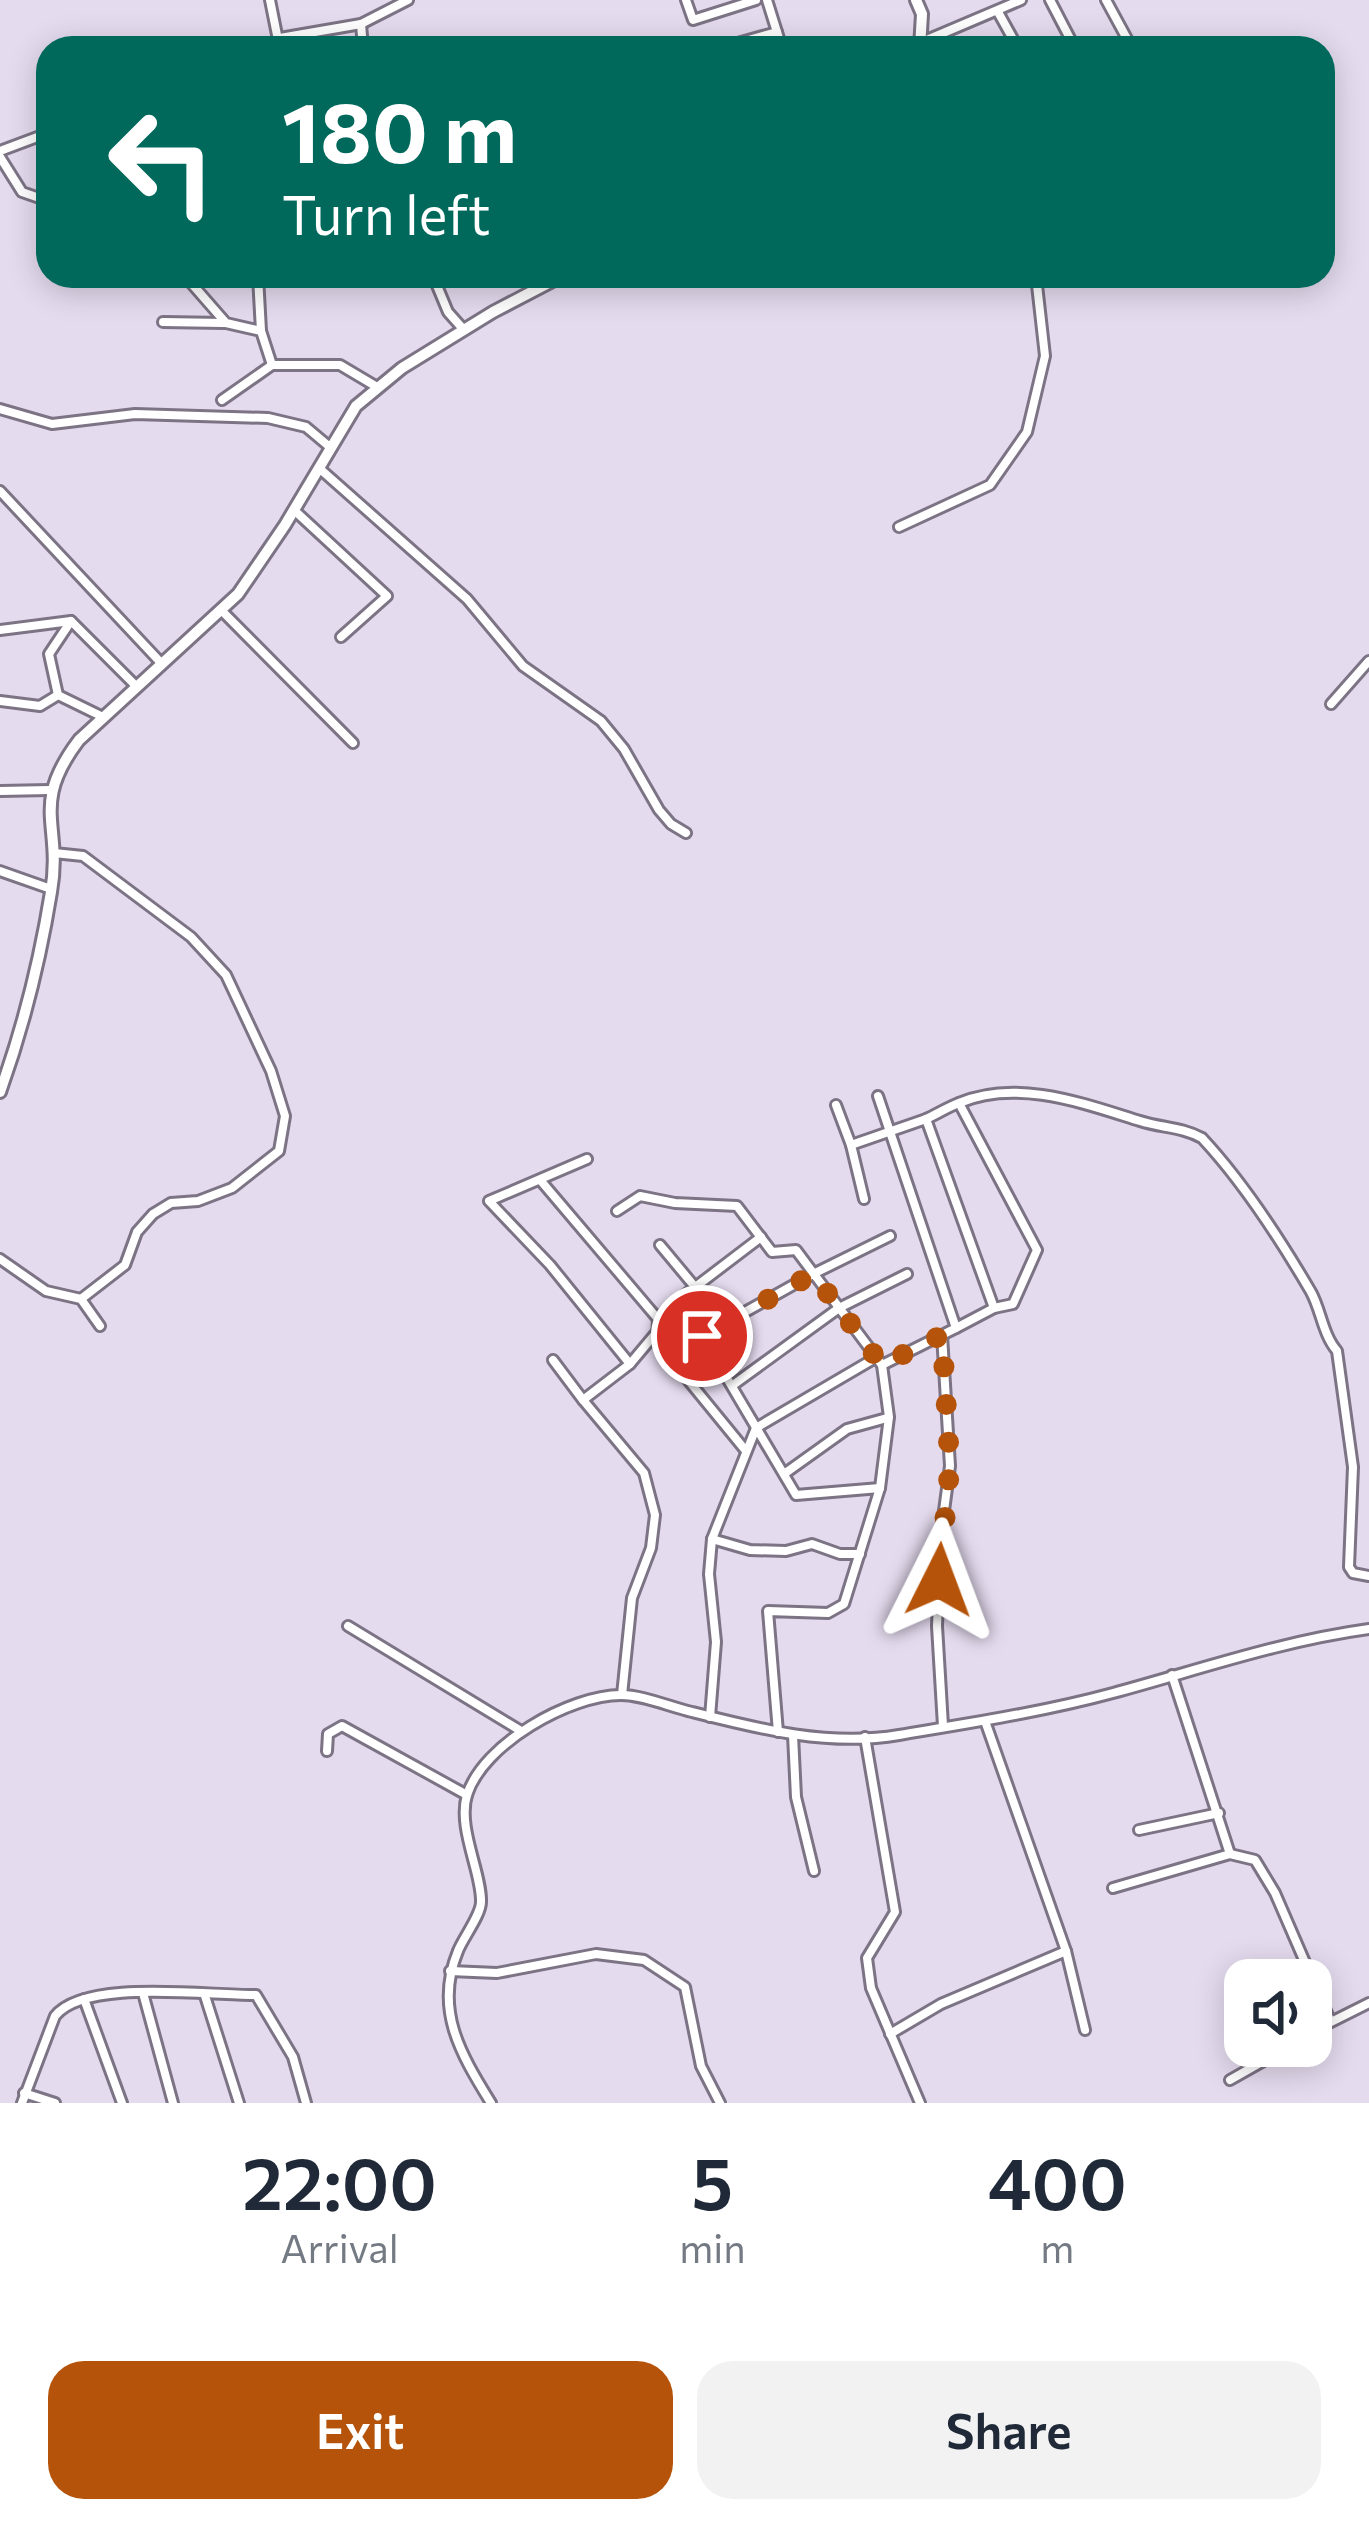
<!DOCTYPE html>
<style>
:root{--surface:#fff;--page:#f2f2f3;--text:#1f2937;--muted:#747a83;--accent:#b45309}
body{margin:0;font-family:Commissioner,sans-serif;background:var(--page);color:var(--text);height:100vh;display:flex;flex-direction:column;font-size:45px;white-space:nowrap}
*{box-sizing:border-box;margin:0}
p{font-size:39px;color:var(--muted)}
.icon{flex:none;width:66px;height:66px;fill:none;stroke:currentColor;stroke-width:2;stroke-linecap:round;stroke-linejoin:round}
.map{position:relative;height:2103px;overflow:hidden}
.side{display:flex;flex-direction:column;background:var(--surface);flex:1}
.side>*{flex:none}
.guide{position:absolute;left:36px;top:36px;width:1299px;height:252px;border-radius:36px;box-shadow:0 6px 30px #0003;background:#00695c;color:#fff;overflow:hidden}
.fabs{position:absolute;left:1224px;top:1959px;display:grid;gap:24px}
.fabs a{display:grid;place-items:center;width:108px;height:108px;border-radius:24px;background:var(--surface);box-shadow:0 6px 30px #0003;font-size:60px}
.pin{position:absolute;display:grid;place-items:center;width:102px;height:102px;color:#fff;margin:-51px;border:6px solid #fff;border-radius:50%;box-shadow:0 3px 12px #0007}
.me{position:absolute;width:132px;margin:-66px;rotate:3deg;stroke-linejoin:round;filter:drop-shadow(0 0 9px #0008)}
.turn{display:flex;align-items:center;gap:42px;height:252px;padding:0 48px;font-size:54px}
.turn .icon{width:156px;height:156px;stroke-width:2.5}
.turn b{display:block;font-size:84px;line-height:102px}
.eta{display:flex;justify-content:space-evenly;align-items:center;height:204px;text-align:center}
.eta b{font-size:72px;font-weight:600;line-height:84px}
.cta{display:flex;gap:24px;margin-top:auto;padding:24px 48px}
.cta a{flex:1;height:138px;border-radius:36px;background:var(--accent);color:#fff;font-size:48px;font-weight:600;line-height:138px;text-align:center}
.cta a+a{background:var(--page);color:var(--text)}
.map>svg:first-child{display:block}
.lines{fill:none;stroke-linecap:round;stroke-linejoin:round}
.street-casing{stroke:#7c7384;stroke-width:14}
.secondary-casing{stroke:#7c7384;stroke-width:16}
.street{stroke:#fff;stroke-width:8}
.secondary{stroke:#fff;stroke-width:10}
.route{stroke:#b45309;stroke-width:21;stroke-dasharray:0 37.8}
</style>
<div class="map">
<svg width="1369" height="2103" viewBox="0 0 1369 2103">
<rect width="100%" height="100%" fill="#e5dbef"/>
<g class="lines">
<defs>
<g id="street">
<polyline points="270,0 278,40"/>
<polyline points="686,0 693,20 756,0"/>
<polyline points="767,0 782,48"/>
<polyline points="1050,0 1075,48"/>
<polyline points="1106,0 1132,48"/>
<polyline points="998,12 1018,48"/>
<polyline points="361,24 363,48"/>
<polyline points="734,44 777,32"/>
<polyline points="274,48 280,38 361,24 408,0"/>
<polyline points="864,48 922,42 1021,0"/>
<polyline points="0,151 48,133"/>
<polyline points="0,157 22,192 48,201"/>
<polyline points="185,276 226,323 261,331 272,365 340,365 377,387"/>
<polyline points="258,276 261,331"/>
<polyline points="433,276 448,312 464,330"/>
<polyline points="163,322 224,323"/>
<polyline points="222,400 272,365"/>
<polyline points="0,409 52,424 135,414 268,418 306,427 331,448"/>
<polyline points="319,468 467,599 523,666 601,721 624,749 659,810 671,824 686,833"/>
<polyline points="0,491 162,664"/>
<polyline points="294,510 387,596 341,637"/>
<polyline points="899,527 990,485 1027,432 1045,356 1036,276"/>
<polyline points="223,612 353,743"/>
<polyline points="0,630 71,621 137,687"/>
<polyline points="58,695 49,654 71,621"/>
<polyline points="0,701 40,706 58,695 103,717"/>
<polyline points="1331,704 1369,661"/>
<polyline points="0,791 50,790"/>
<polyline points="54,853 83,856 191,937 226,975 271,1071 285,1116 279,1151 232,1188 198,1201 171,1203 153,1214 137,1232 125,1265 81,1299"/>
<polyline points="0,871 51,889"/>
<polyline points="878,1096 956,1328 882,1365"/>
<polyline points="959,1103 1037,1250 1013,1304 994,1308"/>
<polyline points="836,1105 851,1145"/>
<path d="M926,1119C937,1114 948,1107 959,1103C1017,1078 1085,1104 1140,1121C1162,1128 1182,1127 1202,1138C1244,1183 1280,1239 1311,1292C1321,1310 1323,1335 1337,1351L1353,1467L1349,1567L1353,1573L1369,1576"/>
<polyline points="587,1159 489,1201 550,1265 630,1364 583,1400 644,1473 655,1515 651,1548 632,1598 622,1695"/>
<polyline points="541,1181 658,1319 673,1304 702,1336 796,1495 880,1488"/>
<polyline points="864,1199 851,1145 926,1119 994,1308 956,1328"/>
<polyline points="617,1211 640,1196 675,1203 737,1206 772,1252 796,1250 882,1365 889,1417 880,1488 844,1604 828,1613 768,1611 778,1732"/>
<polyline points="660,1245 695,1287"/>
<polyline points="0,1259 46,1291 81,1299 100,1326"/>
<polyline points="673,1304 761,1237"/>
<polyline points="658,1319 657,1342 746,1451"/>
<polyline points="942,1335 950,1466 941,1533 937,1626 943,1726"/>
<polyline points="702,1336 813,1274 890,1236"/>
<polyline points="553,1360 583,1400"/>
<polyline points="630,1364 656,1333"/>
<polyline points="733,1385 839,1308 907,1274"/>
<polyline points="784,1474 847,1429 887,1418"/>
<polyline points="712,1539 750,1550 786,1551 812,1544 840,1554 860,1554"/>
<polyline points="348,1626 521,1731"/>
<polyline points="1172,1675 1230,1854"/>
<polyline points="710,1717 716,1642 709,1574 712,1539 756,1428 877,1357"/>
<polyline points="985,1721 1066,1951 1085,2030"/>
<polyline points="793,1735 796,1797 814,1871"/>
<polyline points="865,1737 895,1912 867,1958 871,1988 920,2103"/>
<polyline points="327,1751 328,1734 342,1726 467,1795"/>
<polyline points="1139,1830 1219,1813"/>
<polyline points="1113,1888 1230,1854 1255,1860 1275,1893 1330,2020"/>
<polyline points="450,1971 497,1973 596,1954 644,1960 685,1987 701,2066 720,2103"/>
<polyline points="143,1993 173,2103"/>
<polyline points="205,1996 239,2103"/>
<polyline points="84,1999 122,2103"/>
<polyline points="1311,2032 1369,2003"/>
<polyline points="890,2034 941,2004 1066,1951"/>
<polyline points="1230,2080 1290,2046"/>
<polyline points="24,2093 55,2103"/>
<path d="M22,2103L55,2016C85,1978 209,1996 256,1995L293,2057L306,2103"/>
<path d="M491,2103C460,2053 434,2009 458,1951C463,1938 481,1915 481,1902C482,1873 457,1828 467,1795C483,1744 570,1695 621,1695C643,1695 670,1707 692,1712C759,1729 829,1747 899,1735C970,1723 1043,1712 1113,1693C1198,1670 1281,1641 1369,1629"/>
</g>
<g id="secondary">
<polyline points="916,0 922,14 920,48"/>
<path d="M0,1092C23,1028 40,960 51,892C63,824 29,806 79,740L238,594L285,525L356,406L402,368L493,312L562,276"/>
</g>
</defs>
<use href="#street" class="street-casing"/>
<use href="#secondary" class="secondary-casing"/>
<use href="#street" class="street"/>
<use href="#secondary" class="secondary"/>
</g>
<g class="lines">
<polyline class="route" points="702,1336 813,1274 882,1365 942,1335 950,1466 939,1580"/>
</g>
</svg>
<div class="fabs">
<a><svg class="icon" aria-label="sound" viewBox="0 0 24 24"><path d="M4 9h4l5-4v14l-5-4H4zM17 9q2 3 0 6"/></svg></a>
</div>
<div class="pin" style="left:702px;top:1336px;background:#d93025"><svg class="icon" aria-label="arrive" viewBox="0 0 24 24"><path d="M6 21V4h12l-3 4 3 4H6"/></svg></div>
<svg class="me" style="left:939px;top:1580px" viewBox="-20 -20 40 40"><path d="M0-17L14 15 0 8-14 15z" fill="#b45309" stroke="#fff" stroke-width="4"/></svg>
<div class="guide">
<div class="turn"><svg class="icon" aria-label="left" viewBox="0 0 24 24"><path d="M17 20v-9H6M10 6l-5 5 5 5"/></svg><div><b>180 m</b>Turn left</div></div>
</div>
</div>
<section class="side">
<div class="eta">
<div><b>22:00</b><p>Arrival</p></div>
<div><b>5</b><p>min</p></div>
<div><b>400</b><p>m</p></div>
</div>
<div class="cta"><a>Exit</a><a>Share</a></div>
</section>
